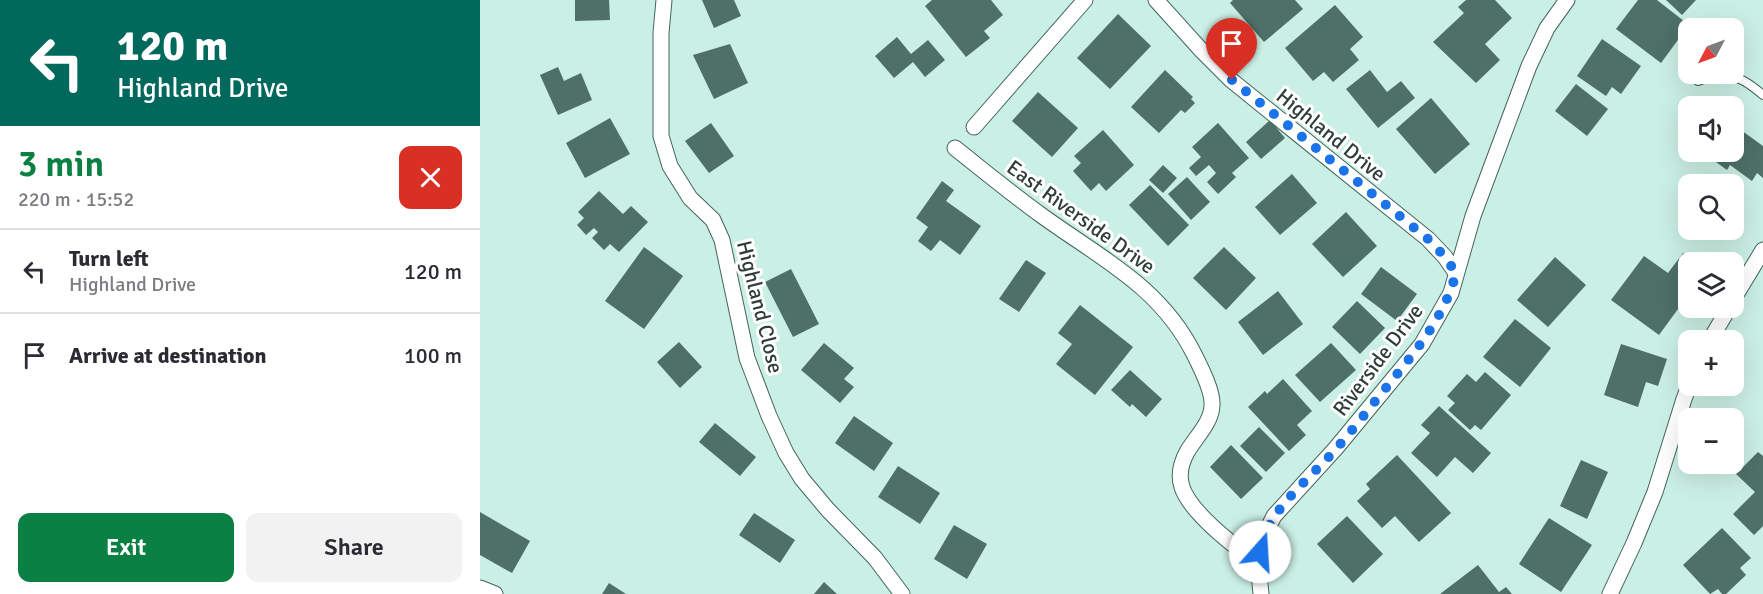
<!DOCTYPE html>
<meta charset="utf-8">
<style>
:root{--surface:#fff;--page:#f2f2f3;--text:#2b2b33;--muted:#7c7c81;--line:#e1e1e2;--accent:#0b8043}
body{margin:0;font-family:Signika,sans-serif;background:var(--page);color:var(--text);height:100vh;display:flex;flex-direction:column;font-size:22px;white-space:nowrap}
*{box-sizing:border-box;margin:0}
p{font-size:20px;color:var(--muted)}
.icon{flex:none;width:33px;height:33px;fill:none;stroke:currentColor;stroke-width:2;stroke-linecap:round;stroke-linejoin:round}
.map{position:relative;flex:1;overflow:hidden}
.sheet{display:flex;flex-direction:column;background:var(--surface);width:480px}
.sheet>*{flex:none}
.banner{background:#00695c;color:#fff;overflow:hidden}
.needle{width:39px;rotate:229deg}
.fabs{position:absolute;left:1198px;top:18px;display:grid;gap:12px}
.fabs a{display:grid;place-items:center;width:66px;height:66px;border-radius:12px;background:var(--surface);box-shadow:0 6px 24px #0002;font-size:30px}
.pin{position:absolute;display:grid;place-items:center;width:51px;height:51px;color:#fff;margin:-62px -26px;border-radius:50% 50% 50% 0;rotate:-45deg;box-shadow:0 0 6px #0007}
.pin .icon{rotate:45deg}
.me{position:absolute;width:66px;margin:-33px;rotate:19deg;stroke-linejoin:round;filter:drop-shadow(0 0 4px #0008)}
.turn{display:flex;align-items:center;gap:21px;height:126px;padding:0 18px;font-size:27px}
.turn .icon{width:78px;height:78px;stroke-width:2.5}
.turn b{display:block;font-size:42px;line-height:51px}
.round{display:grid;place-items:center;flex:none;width:63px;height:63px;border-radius:12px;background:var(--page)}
.summary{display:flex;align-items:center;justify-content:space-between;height:102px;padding:0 18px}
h1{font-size:36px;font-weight:600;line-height:45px;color:var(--accent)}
.primary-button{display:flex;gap:12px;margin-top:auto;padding:12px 18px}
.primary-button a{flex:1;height:69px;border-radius:12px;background:var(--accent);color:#fff;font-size:24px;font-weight:600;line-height:69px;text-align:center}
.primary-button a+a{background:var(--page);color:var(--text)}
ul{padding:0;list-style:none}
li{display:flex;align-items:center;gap:18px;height:84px;padding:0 18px;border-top:2px solid var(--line)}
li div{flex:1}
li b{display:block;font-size:22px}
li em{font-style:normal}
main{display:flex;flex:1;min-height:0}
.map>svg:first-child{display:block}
.building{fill:#4e7067}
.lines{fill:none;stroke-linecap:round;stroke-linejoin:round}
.service-casing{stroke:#44655c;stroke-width:10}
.minor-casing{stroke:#44655c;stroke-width:17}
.service{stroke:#fff;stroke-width:8}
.minor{stroke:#fff;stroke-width:15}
.route{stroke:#1a73e8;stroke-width:10;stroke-dasharray:0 18}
.labels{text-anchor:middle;stroke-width:6;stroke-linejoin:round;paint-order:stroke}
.street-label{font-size:21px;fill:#303e3a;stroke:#fff}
</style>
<main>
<section class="sheet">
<div class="banner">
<div class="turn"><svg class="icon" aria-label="left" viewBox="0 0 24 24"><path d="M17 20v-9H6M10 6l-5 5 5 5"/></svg><div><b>120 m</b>Highland Drive</div></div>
</div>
<div class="summary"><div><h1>3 min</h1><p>220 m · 15:52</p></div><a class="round" style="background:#d93025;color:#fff"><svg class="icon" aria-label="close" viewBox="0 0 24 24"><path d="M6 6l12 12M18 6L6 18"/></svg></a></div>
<ul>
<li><svg class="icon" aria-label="left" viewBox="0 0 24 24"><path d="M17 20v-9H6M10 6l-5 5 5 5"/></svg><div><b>Turn left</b><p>Highland Drive</p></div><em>120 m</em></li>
<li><svg class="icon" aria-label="arrive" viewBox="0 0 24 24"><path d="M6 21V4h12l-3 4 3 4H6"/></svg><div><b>Arrive at destination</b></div><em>100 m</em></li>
</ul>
<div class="primary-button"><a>Exit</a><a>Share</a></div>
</section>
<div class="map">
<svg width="1283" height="594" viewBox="0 0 1283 594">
<rect width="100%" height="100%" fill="#caefe4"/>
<g class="building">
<polygon points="95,0 129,0 130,20 95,21"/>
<polygon points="222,0 254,0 261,16 234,28"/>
<polygon points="452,0 511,0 523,15 504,31 510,38 486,57 445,6"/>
<polygon points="753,0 815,0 823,9 784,42 750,3"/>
<polygon points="986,0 1015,0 1032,18 1005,44 1020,60 996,83 953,42 984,13 978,7"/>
<polygon points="1158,0 1177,0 1209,25 1181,63 1136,29"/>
<polygon points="1186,0 1216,0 1202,15"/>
<polygon points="855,5 883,37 870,49 879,60 853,82 844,72 833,81 805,48"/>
<polygon points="638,14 671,46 630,89 597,58"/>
<polygon points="417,37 431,54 448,40 465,60 445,77 433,62 414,78 395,56"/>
<polygon points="1122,39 1161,66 1141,94 1132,87 1126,96 1097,76"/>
<polygon points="250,44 268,83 234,99 213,55"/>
<polygon points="78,67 84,81 101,73 112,100 78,115 60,75"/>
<polygon points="685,70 713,97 711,99 715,103 705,113 701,110 679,133 651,107"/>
<polygon points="890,70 907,92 921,81 935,98 898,128 866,89"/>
<polygon points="1096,84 1128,109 1107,136 1075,111"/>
<polygon points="558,92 598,128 572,157 532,121"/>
<polygon points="951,98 990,144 955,174 916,129"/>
<polygon points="130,118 150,154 105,178 86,143"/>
<polygon points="790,120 805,138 781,159 766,142"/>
<polygon points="231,123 254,156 229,173 205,141"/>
<polygon points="738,123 769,158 752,173 756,177 738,194 727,182 736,173 729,165 716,176 709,168 721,157 712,147"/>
<polygon points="1254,125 1283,146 1283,178 1277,173 1272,181 1250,165 1247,170 1222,152 1254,152"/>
<polygon points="623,130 654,165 626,191 619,183 611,191 593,171 601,163 594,156"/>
<polygon points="683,165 697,178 683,193 669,180"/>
<polygon points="812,174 837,203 800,235 775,207"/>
<polygon points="707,177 730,202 711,220 688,194"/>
<polygon points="462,181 474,190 466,201 501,226 480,255 460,240 451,251 438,241 448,227 436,218"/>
<polygon points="670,185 709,225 688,246 649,205"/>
<polygon points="119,191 143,214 151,206 168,222 139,252 130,244 124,250 112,238 118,232 114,228 106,235 97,225 104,218 98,212"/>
<polygon points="866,212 897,246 863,277 832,244"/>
<polygon points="164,247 203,276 164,329 125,301"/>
<polygon points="744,247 776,278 746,310 713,278"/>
<polygon points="1203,253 1216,262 1209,262 1209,294 1179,335 1131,300 1164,256 1188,273"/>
<polygon points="1075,257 1106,285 1068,327 1037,300"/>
<polygon points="546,260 566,273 539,312 519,299"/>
<polygon points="901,267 937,294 917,321 881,294"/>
<polygon points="311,269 339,324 313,337 285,282"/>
<polygon points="798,291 823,324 783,355 758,322"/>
<polygon points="877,301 905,328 880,354 852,327"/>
<polygon points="600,305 653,347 615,395 576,364 592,344 578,333"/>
<polygon points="1035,319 1071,348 1040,387 1003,357"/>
<polygon points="199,342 222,367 200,388 177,362"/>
<polygon points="344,343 374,368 364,379 374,387 360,403 321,370"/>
<polygon points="851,343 876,370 840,402 815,375"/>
<polygon points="1141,344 1187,359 1178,386 1166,382 1158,407 1124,395"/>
<polygon points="650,370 682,399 666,417 652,404 650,407 631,390"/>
<polygon points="1005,372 1031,395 1001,430 995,425 990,430 968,410 975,403 967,396 987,374 996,382"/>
<polygon points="803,379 832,411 817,425 826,435 809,451 768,407 785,391 787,394"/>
<polygon points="959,406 1011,453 993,473 975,457 957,477 931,453 950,433 941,425"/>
<polygon points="374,416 413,443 394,471 355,443"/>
<polygon points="235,423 276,457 260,476 219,442"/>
<polygon points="779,427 805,453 786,472 760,446"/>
<polygon points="751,445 783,478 761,499 730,467"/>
<polygon points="1278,452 1283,456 1283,526 1274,535 1253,514 1275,492 1256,474"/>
<polygon points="917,455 971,513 939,542 915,516 902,528 877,501 890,489 886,484"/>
<polygon points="1101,460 1128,472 1107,519 1080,506"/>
<polygon points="418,466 460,493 440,524 398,497"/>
<polygon points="0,512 50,541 32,573 0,555"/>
<polygon points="274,513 315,540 300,563 259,535"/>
<polygon points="867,516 903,554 873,583 837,544"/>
<polygon points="1069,518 1112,545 1081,592 1039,564"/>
<polygon points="474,525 507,544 487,579 454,559"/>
<polygon points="1242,528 1271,558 1260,568 1266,575 1246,594 1242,594 1238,589 1230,594 1203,565"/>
<polygon points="998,565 1019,592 1026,587 1032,594 960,594"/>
<polygon points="344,582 357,594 334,594"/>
<polygon points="129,583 146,594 122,594"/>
</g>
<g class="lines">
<defs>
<g id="service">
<path d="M1242,74C1259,76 1270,84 1283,95"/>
<polyline points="1218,81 1238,74"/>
</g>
<g id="minor">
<polyline points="184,0 181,33 181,136 190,166 210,198 233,220 242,240 267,358 289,416 306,453 322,479 348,510 395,558 422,594"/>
<polyline points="676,0 722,51 751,80 948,239 965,257 976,273"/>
<polyline points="494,127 605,0"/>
<path d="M475,148C504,171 532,194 561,215C620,258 680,286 714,354C720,366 733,391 732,405C732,422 715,438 707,452C701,463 698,475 702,487C710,513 756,547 778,564"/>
<polyline points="1254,298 1283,250"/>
<polyline points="1230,340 1249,308"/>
<polyline points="0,588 15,594"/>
<polyline points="781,594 778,564 782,540 794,516 856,448 942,344 971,293 993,216 1049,66 1067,28 1087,0"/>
<polyline points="1130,594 1154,543 1175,492 1204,399 1209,386"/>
</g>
</defs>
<use href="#service" class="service-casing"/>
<use href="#minor" class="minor-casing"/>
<use href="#service" class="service"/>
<use href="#minor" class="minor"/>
</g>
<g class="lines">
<path class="route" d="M752,80L948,239L965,257L976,273C964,319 934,353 905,389C888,410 872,431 855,450C828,481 787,510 780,552"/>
</g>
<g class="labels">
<g class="street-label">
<text transform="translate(851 135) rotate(39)" y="7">Highland Drive</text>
<text transform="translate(601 217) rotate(36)" y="7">East Riverside Drive</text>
<text transform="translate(280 307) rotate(76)" y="7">Highland Close</text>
<text transform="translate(898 360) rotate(-53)" y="7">Riverside Drive</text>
</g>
</g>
</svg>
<div class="fabs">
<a><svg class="needle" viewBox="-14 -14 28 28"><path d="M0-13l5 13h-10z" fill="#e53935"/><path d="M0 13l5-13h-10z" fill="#7c7c81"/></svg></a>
<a><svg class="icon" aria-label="sound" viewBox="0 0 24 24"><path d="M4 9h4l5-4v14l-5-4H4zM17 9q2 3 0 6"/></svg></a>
<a><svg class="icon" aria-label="search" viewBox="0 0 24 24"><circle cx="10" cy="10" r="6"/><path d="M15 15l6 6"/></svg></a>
<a><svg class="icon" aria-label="layers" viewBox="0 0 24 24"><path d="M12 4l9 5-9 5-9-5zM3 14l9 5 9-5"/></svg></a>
<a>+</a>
<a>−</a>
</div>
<div class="pin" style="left:752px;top:80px;background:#d93025"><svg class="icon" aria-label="arrive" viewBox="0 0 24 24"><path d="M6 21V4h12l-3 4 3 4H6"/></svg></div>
<svg class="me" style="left:780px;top:552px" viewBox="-20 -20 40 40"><circle r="19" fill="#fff"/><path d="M0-13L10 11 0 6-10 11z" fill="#1a73e8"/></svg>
</div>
</main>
